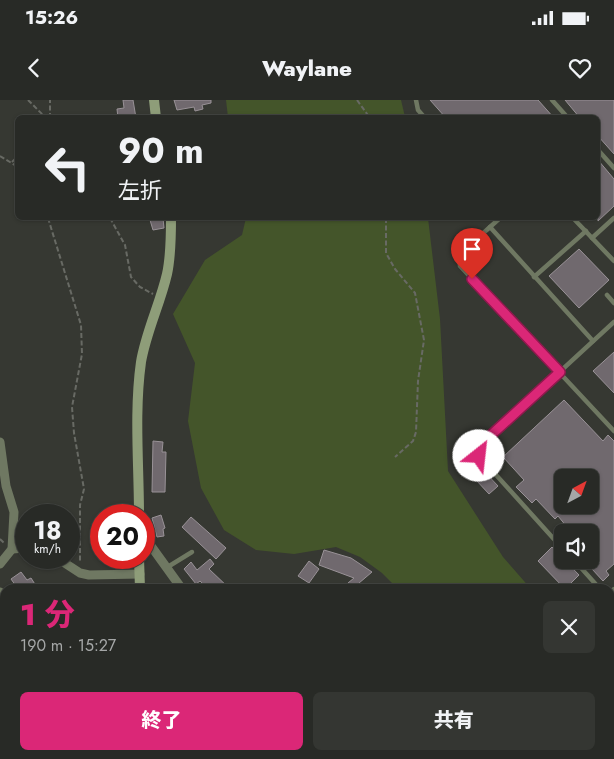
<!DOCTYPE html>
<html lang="ja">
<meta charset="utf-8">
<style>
:root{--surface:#282a26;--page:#343632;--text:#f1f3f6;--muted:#a5a7a7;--line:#444643;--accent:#db2777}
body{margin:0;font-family:Jost,"Noto Sans JP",sans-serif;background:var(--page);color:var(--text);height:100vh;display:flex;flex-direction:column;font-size:19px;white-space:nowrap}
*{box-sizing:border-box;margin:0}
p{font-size:16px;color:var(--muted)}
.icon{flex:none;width:28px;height:28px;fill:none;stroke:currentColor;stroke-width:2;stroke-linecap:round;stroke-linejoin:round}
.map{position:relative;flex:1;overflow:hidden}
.sheet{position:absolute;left:0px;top:484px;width:615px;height:176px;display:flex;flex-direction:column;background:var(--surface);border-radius:15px 15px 0 0;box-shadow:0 1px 4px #0004,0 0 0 1px var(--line)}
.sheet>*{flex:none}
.hud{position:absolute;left:15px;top:15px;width:585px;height:105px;border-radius:8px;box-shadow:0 1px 4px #0004,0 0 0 1px var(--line);background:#282a26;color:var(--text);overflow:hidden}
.needle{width:32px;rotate:41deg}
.tools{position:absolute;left:554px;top:369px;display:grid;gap:10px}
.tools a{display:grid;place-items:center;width:45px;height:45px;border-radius:8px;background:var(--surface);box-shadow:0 1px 4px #0004,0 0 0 1px var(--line);font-size:25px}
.speed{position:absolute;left:15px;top:404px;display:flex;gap:10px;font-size:25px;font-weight:700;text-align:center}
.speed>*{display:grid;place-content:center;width:65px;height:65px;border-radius:50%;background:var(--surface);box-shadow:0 1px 4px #0004,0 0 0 1px var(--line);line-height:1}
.speed small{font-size:12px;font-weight:400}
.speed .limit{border:8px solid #d22;background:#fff;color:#111}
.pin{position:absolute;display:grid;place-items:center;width:42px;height:42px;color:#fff;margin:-51px -21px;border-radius:50% 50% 50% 0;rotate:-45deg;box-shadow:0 0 5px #0007}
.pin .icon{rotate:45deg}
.me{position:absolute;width:55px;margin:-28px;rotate:29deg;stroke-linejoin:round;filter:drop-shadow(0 0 4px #0008)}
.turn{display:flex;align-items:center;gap:18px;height:105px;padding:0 20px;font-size:22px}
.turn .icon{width:65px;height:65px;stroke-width:2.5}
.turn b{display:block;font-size:35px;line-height:42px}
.round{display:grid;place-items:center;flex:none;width:52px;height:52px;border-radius:8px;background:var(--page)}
.headline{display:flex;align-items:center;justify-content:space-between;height:85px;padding:0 20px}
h1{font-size:30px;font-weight:800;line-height:38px;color:var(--accent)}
.button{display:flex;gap:10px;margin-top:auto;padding:10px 20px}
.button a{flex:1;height:58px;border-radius:8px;background:var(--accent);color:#fff;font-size:20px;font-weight:800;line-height:58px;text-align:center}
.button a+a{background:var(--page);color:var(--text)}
.status{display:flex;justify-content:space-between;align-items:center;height:35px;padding:0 25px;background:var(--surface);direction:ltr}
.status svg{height:14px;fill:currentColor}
header{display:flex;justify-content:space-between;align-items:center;height:65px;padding:0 20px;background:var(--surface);font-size:22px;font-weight:800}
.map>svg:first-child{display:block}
.green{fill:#44552a}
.building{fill:#70696e;stroke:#999297;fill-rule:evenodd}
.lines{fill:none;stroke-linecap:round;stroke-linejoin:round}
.path{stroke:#686a64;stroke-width:2;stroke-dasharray:5 2.5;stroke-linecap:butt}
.lane{stroke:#6f7862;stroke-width:4.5}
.street{stroke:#6f7862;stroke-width:9}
.secondary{stroke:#8e9d79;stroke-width:10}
.route-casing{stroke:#8e194d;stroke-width:12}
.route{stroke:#db2777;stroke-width:9}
</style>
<div class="status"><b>15:26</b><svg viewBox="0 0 49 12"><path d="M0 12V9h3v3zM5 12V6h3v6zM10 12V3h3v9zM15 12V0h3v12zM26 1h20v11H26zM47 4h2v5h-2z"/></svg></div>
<header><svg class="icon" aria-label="back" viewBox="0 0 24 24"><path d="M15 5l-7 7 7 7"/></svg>Waylane<svg class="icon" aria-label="heart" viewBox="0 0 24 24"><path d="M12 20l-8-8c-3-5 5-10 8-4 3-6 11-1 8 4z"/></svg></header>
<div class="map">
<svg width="614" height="659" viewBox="0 0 614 659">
<rect width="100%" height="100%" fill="#363832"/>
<g class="green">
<polygon points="226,0 401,0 405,17 228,17"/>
<polygon points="246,118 428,118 440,219 448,371 503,457 531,489 398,489 382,473 360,457 336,447 294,454 256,450 224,430 201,388 188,321 195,263 173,214 205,160 242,135"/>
<polygon points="610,587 614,594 614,659 543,659 539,655 610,655"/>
</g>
<g class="building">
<polygon points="123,0 133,0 136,18 118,18 117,9 124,8"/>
<polygon points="174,0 211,0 211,3 202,5 203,9 195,11 194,7 177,10"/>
<polygon points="430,0 538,0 554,18 446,18"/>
<polygon points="565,0 614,0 614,54 598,36 598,18 580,18"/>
<polygon points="598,60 614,79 614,106 598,121"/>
<polygon points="163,118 164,128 153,130 150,120"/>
<polygon points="579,149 609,180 579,208 549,176"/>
<polygon points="614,252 614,293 593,271"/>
<path d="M564,300L603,341L608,335L614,341V464L606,471L609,475L603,481L592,469L600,462L590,451V432H562L567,427L558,416L555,419L536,399L532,403L516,387L524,380L503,357ZM562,378H590V405H562Z"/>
<polygon points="153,341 163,342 162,352 166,352 165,392 152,392"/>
<polygon points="484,371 498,386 489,394 475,379"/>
<polygon points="161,415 165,428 163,429 164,436 157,437 152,418"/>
<polygon points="191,417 226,448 216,459 182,427"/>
<polygon points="552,447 579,475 565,489 538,461"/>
<polygon points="324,450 351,458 372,472 352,489 348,483 354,478 319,465"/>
<polygon points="210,459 214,464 209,469 230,489 208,489 200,481 196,484 184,469 191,462 197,470"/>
<polygon points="309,461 319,469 309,483 298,476"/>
<polygon points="21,472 27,480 31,478 38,489 18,489 11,479"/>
</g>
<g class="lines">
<g class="path">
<polyline points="28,0 46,18"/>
<polyline points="357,0 370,18"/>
<polyline points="50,18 50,0"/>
<polyline points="0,56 18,67"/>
<polyline points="12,62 18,56"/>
<polyline points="48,118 81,225 82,254 72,307 74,333 84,389 80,405 80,463"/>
<polyline points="110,118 125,145 131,177 140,187 153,194"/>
<polyline points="386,118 386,153 395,169 415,193 424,240 418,281 416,332 413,341 395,357"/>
<polyline points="0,439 4,443"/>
</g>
<g class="lane">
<polyline points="416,0 418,10 425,18"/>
<polyline points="552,0 568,18"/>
<polyline points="598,50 614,68"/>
<polyline points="500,118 459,155 460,166 614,331"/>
<polyline points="573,118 614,161"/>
<polyline points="490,127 593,241"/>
<polyline points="592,138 614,118"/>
<polyline points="534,177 586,131"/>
<polyline points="607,195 614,203"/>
<polyline points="562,448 479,356 478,347 614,222"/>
<polyline points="574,460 600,489"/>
<polyline points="166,468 192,452"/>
<polyline points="610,492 614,489"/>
<polyline points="610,499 614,503"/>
</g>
<g class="street">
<polyline points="144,445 151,446 182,489"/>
<polyline points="12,449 26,448"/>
<polyline points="57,458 80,473 89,475 140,474"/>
<polyline points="0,464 12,449 14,412 6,386 0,342"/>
<polyline points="0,492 5,498"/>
<polyline points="274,655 278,659"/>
<polyline points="317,659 319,655"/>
</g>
<g class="secondary">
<polyline points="154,0 156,18"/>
<path d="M139,415C139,365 134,312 141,262C146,232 160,204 167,174C171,156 171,137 171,118"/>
<polyline points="139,458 140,489"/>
<polyline points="70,655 73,659"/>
<polyline points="41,659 46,655"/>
</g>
</g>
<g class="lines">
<defs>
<polyline id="route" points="472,179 560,272 478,347 479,356"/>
</defs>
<use href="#route" class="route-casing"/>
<use href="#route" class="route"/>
</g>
</svg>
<div class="tools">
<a><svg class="needle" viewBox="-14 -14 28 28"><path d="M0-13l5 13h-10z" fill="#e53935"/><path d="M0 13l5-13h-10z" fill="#a5a7a7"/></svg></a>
<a><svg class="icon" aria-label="sound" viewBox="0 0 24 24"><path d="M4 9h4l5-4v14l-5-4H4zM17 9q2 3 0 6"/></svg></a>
</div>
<div class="speed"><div>18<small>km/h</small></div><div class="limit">20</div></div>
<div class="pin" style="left:472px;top:179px;background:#d93025"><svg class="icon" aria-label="arrive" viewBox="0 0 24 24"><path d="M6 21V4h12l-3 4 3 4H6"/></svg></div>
<svg class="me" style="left:479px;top:356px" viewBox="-20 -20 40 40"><circle r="19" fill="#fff"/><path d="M0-13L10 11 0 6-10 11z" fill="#db2777"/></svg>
<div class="hud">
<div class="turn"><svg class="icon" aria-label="left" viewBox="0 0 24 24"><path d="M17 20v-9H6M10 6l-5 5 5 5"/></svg><div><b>90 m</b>左折</div></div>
</div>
<section class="sheet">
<div class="headline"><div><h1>1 分</h1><p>190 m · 15:27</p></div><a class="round"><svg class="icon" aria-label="close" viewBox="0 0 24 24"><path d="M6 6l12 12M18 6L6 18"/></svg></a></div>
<div class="button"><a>終了</a><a>共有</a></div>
</section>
</div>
